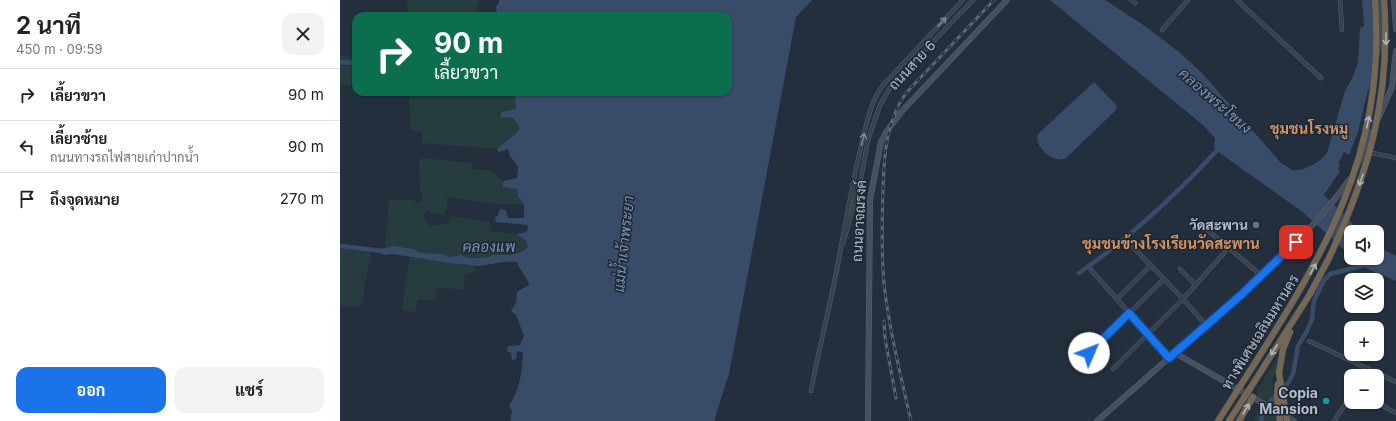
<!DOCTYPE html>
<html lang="th">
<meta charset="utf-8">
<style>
:root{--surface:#fff;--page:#f2f2f2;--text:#222;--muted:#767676;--line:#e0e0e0;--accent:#1a73e8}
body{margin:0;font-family:Inter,Sarabun,sans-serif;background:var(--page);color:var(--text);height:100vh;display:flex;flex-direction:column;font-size:15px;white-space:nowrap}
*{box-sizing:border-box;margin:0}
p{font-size:13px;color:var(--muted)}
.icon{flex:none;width:22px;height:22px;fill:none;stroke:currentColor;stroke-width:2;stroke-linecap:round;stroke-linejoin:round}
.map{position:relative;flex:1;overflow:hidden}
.side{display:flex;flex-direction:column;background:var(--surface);width:340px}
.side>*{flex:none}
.hud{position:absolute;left:12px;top:12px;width:380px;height:84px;border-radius:12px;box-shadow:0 1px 3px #0004;background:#0b6e4f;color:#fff;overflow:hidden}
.buttons{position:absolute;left:1004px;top:225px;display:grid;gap:8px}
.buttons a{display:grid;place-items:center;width:40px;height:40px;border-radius:8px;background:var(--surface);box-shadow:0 1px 3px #0004;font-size:20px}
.pin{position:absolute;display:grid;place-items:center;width:34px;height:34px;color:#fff;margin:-17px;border-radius:8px;box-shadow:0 2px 6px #0006}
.me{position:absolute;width:44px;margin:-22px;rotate:46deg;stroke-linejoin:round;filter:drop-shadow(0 0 3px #0008)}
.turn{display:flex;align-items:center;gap:14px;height:84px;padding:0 16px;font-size:18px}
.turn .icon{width:52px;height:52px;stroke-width:2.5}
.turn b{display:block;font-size:28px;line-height:34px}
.round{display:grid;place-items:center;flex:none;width:42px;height:42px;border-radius:12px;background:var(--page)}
.head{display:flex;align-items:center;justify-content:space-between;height:68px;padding:0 16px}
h1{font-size:24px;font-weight:700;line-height:30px}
.button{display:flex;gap:8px;margin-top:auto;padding:8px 16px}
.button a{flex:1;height:46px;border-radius:12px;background:var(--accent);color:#fff;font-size:16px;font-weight:700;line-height:46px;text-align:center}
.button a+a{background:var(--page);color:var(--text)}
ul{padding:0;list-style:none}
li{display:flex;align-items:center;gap:12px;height:52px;padding:0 16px;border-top:1px solid var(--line)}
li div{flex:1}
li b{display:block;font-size:15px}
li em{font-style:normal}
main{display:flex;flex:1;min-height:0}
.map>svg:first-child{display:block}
.green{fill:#263c3f}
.water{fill:#394c67}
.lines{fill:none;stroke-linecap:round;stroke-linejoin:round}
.canal{stroke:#394c67;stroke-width:4.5}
.street-casing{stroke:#565f6c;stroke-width:4.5}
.secondary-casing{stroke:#565f6c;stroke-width:6}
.highway-casing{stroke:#434c59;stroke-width:7}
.street{stroke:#38414e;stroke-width:3.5}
.secondary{stroke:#465061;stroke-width:5}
.highway{stroke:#746855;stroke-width:6}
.rail-casing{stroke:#5a6575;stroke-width:3}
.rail{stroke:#1d2633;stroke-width:1.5;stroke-dasharray:4.5;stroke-linecap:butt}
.highway-bridge-casing{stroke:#434c59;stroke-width:7;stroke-linecap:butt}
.highway-bridge{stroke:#746855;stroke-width:6}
.oneway{stroke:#7c8592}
.oneway2{stroke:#aeb4bd}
.route-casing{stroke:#114b97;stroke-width:10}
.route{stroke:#1a73e8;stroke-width:7}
.worship-dot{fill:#6b7280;stroke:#1d2633;stroke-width:1.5}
.culture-dot{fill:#0f9aa8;stroke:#1d2633;stroke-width:1.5}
.labels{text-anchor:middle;stroke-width:3;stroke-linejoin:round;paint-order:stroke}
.street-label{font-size:14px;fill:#b4bcc9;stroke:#1d2633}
.poi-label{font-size:14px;font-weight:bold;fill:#b4bcc9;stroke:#1d2633;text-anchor:end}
.water-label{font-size:15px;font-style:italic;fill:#7c92b1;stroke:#1d2633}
.neighbourhood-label{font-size:15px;font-weight:bold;fill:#d59563;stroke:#1d2633}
</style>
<main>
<section class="side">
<div class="head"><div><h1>2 นาที</h1><p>450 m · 09:59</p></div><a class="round"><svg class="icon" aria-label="close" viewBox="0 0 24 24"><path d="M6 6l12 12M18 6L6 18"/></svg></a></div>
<ul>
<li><svg class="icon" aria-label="right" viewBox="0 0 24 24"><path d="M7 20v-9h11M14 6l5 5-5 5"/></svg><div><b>เลี้ยวขวา</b></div><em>90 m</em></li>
<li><svg class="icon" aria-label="left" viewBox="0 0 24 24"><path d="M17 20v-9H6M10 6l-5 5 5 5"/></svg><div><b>เลี้ยวซ้าย</b><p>ถนนทางรถไฟสายเก่าปากน้ำ</p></div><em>90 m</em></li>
<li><svg class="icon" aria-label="arrive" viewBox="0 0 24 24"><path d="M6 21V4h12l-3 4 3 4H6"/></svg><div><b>ถึงจุดหมาย</b></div><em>270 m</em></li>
</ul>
<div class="button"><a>ออก</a><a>แชร์</a></div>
</section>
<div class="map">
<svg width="1056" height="421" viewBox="0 0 1056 421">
<rect width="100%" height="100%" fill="#242f3e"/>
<g class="green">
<polygon points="67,0 139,0 135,10 141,16 68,16"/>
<polygon points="0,55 16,57 16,70 14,72 11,86 0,84"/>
<path d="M69,92H166L175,95L176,109L161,112V118L172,117L179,126V130C172,138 164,141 157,149L82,143V132L70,130Z"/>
<path d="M83,158L132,163L133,170H150L163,181V187L177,189L178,197L184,203V205L144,203L107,197V206L104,215L86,211L83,217L90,226L108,223L110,216L150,222L151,232C165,233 182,231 188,247L182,252L170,255H153L148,258H128L121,255L110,257L101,254L80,253L74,249L53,246L45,248L49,200H71L80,203L83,195L80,191L79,160Z"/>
<polygon points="0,248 31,252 21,307 0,306"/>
<polygon points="70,256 115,264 124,263 135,266 133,272 125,274 123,290 97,287 96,300 78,300 75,312 62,310"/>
<polygon points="940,353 939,363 932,379 936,421 914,421 922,401 917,396 917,390"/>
</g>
<g class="water">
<path d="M159,0H472L456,17L389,374L374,421H170L172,411L169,406C180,388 182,374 183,352L177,351L176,359L172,360L171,353L167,351L168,346L180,345L184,336L176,315L171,311L176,303L177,292L189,285C187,276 180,271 177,262C164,260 151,265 138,266C130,266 124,263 115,264L53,254L44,255L37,250L53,246L74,249L80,253L101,254L110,257L121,255L128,258H147L153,255H170L182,252L188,247L185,240L176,234L187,232L188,225L156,222L155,217L158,216L160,209L166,210L168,218H184V203L178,197L177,189L163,187V181L177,178L178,167L170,156L168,149L159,152L157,149C164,141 172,138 179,130V126L172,117L161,118V112L176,109L175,95L166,92H388V16H157L156,6L159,3Z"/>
<path d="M710,0H765L805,26L839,52L863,74L941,163C945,165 949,168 952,170C962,173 982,161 987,153L1005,91L1012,79L1018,63L1020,28L1024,26L1022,0H1046V24L1036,75L1028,90L1018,132L1009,155L1004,152L998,164L1000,165L998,169L1000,171L984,195L1007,217L1019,232H1011V256L964,213L877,151L874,148L875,138L863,125Z"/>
<path d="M754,82L776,105V110L726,158C713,165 693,145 698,134Z"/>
<polygon points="1037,246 1056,256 1056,281 1021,266 1013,258 1037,258"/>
</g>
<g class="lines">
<g class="canal">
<polyline points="0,62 16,63"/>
<polyline points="0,246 42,251"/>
<path d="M739,273C791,237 837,194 880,147"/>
<polyline points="921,421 924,408 948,383 953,374 958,346 967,331 972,319 974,301 984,280 990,274 1021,266 1029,258"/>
</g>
<defs>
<g id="street">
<polyline points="791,0 795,3"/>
<polyline points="897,0 981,78"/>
<polyline points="1000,0 1002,30"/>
<polyline points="822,30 848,0"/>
<polyline points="1028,152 1056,158"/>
<polyline points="865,228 922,276"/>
<polyline points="503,244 521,178 528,140 540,105 551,86 633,0"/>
<polyline points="840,269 856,285"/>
<polyline points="751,270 829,358"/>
<polyline points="777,299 811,265"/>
<polyline points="866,325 843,299 885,252"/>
<polyline points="969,341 1056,382"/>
<polyline points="749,353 824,279 793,247"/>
<polyline points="773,369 843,299 824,279"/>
<polyline points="1024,376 1029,369"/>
<path d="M471,391C479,347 491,303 499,258C506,219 513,180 522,142C527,122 531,101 543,85L623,0"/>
<polyline points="1036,402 1056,413"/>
<polyline points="994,421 1011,396"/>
</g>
<g id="secondary">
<polyline points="1054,0 1056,29"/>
<polyline points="1038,119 1052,87 1056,51"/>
<polyline points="1016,168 1032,132"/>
<polyline points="835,353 954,421"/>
<polyline points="528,421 530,200 541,142 546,132 563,110 667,0"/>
<path d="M757,421C794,389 830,357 866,325C918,280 970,235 1010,179"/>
</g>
<g id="highway">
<polyline points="939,373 943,349 950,332"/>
<polyline points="911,387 970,294 989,258"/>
<polyline points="899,421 913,397"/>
</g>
</defs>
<use href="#street" class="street-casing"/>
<use href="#secondary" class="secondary-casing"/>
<use href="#highway" class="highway-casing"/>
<use href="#street" class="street"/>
<use href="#secondary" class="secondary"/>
<use href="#highway" class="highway"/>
<defs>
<g id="rail">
<polyline points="544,321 545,338 556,398"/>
<path d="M571,421C561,376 549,330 544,283C541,252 542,220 543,189C544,156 546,121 566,93L654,0"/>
</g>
</defs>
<use href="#rail" class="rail-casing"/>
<use href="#rail" class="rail"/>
<defs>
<g id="highway-bridge">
<path d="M989,258C1029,173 1051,95 1044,0"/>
<polyline points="939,373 947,421"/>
<polyline points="938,384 937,396 940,421"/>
<path d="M878,421C965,283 1048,173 1035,0"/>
<polyline points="889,421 911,387"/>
</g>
</defs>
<use href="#highway-bridge" class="highway-bridge-casing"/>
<use href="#highway-bridge" class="highway-bridge"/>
</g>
<defs><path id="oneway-shaft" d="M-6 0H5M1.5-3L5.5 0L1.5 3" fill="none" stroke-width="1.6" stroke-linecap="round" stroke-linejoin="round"/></defs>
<g class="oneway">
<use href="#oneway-shaft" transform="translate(602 22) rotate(-47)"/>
<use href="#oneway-shaft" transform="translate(523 139) rotate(-76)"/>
</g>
<g class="oneway2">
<use href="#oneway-shaft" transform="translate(1046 39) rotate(89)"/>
<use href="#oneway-shaft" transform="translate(1028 122) rotate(-78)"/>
<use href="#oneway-shaft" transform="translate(1021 180) rotate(109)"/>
<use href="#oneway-shaft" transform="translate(973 269) rotate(-61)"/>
<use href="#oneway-shaft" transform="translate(934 350) rotate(122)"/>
<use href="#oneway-shaft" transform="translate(906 409) rotate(-59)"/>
</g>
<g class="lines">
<defs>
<polyline id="route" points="749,353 789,313 829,358 901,295 956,242"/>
</defs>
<use href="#route" class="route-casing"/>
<use href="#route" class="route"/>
</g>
<circle class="worship-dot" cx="916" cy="225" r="4"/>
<circle class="culture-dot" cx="986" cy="401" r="4"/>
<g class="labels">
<g class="street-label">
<text transform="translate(572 65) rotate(-47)" y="5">ถนนสาย 6</text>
<text transform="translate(519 221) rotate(-87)" y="5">ถนนอาจณรงค์</text>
<text transform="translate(920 332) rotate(-58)" y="5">ทางพิเศษเฉลิมมหานคร</text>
</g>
<g class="poi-label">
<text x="908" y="230">วัดสะพาน</text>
<text x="978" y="398">Copia<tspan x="978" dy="16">Mansion</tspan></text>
</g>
<g class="water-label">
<text transform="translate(875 101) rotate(41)" y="5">คลองพระโขนง</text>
<text transform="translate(284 244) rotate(-84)" y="5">แม่น้ำเจ้าพระยา</text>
<text x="149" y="252">คลองแพ</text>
</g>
<g class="neighbourhood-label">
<text x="969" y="134">ชุมชนโรงหมู</text>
<text x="831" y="249">ชุมชนข้างโรงเรียนวัดสะพาน</text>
</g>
</g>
</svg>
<div class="buttons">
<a><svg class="icon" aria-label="sound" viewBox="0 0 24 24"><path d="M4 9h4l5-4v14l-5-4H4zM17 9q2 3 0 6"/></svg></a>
<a><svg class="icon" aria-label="layers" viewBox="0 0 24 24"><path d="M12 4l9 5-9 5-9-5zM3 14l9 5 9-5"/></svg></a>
<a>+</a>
<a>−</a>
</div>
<div class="pin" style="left:956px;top:242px;background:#d93025"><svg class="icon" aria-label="arrive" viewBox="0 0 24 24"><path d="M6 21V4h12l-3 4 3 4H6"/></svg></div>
<svg class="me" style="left:749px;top:353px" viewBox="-20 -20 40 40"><circle r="19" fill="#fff"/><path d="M0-13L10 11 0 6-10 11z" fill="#1a73e8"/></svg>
<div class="hud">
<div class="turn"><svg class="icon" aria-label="right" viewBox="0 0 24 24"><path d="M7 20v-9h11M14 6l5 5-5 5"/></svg><div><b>90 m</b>เลี้ยวขวา</div></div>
</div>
</div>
</main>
